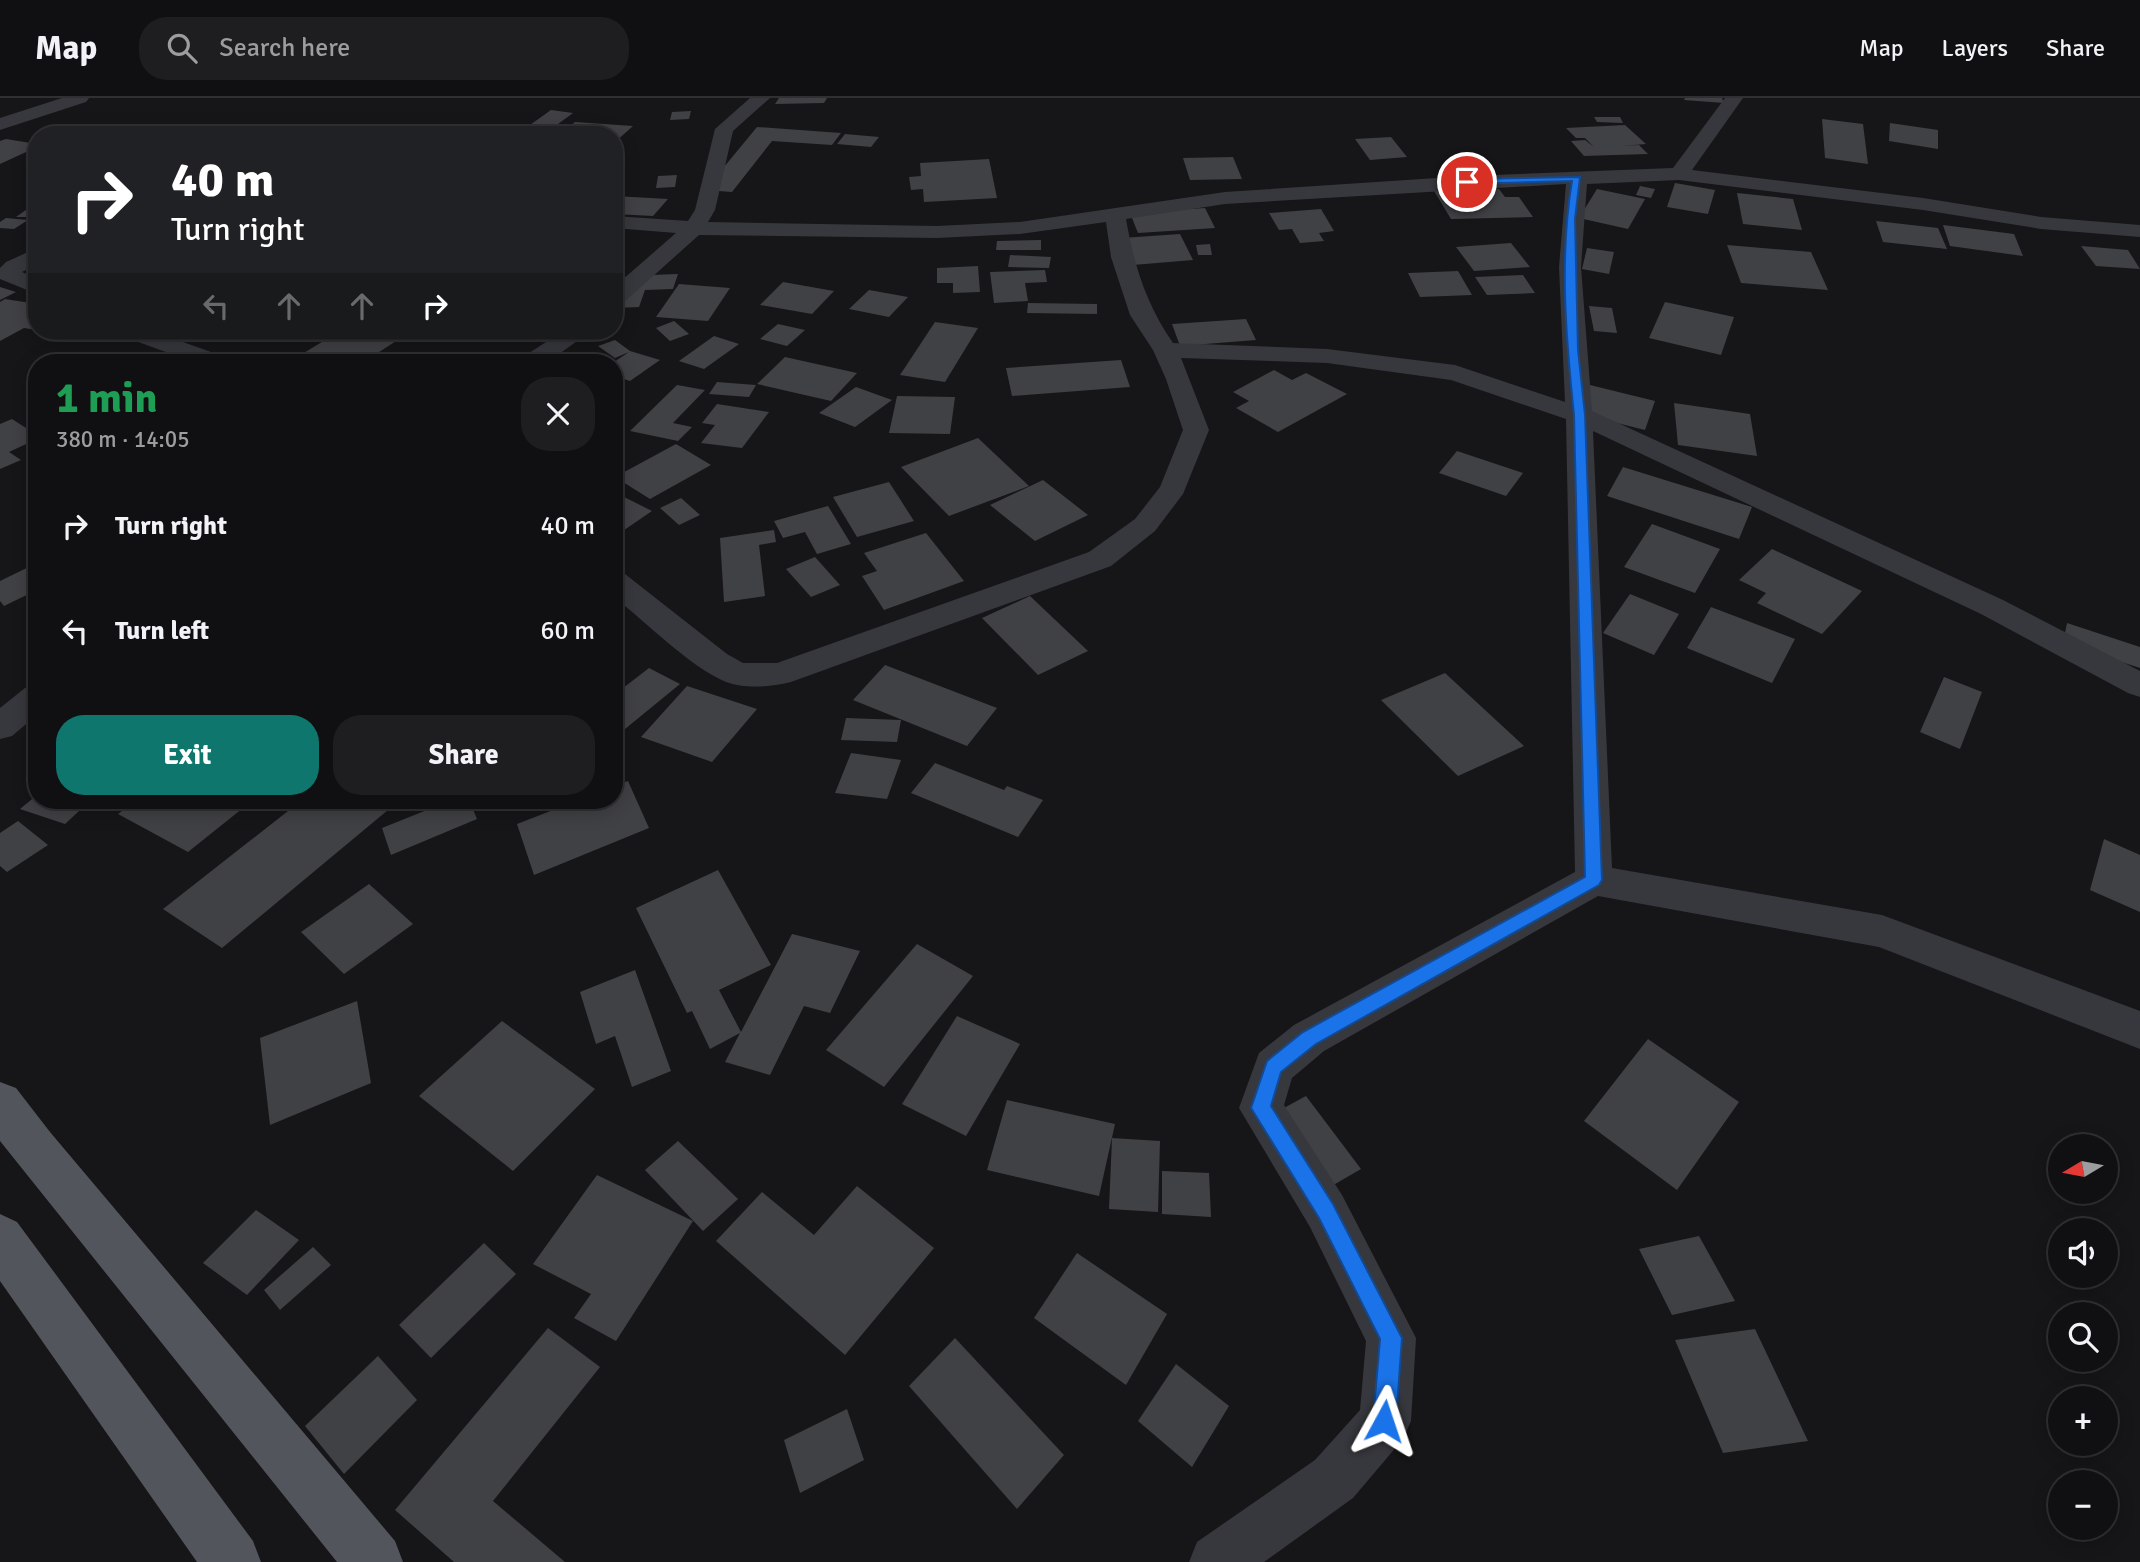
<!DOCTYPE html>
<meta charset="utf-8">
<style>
:root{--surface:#101012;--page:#1e1e20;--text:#f1f3f6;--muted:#9c9d9f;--line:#303032;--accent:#0f766e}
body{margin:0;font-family:Signika,sans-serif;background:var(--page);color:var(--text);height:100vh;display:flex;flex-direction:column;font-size:26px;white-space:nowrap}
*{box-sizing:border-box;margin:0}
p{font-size:23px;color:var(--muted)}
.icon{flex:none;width:38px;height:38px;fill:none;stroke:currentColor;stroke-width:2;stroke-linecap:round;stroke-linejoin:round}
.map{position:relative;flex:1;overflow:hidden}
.side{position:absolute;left:28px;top:256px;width:595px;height:455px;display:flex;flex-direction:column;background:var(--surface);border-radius:28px;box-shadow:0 4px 18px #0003,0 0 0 2px var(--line)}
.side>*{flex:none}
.guide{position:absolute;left:28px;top:28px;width:595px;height:214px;border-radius:28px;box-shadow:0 4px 18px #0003,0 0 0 2px var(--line);background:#202124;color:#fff;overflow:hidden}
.needle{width:46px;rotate:260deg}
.fabs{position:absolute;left:2048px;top:1036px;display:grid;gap:14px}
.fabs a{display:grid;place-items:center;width:70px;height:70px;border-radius:50%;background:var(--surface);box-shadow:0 4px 18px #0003,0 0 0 2px var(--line);font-size:35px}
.pin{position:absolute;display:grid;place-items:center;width:60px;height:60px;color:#fff;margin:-30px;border:4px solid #fff;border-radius:50%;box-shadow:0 2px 7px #0007}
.me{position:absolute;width:77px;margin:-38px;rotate:5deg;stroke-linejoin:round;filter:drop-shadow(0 0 5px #0008)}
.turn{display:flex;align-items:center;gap:24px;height:147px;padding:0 28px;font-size:32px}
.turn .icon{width:91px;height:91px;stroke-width:2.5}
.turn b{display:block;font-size:49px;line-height:60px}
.lanes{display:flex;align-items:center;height:66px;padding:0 28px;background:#0003;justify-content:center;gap:35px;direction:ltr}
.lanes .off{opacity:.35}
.round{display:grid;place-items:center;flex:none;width:74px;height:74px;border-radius:28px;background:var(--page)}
.summary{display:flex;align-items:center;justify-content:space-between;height:119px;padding:0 28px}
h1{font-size:42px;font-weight:800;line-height:52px;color:#1e9e55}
.action{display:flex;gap:14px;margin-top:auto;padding:14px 28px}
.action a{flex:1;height:80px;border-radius:28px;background:var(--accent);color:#fff;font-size:28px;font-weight:800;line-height:80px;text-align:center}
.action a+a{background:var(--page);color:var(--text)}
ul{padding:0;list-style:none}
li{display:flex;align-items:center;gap:21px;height:105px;padding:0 28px}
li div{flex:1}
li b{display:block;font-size:26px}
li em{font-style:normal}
header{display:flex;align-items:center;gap:42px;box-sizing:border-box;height:98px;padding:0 35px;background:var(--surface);border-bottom:2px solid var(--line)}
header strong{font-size:33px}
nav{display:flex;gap:38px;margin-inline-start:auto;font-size:24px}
.search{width:490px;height:63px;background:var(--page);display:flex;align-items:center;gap:18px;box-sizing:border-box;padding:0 24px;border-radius:28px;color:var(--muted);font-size:26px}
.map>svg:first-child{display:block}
.building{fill:#404145}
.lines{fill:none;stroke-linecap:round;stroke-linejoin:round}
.street{fill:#37383d;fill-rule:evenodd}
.primary{fill:#53555c;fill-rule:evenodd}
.route{fill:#1a73e8;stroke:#114b97;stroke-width:2}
</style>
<header>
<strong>Map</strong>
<div class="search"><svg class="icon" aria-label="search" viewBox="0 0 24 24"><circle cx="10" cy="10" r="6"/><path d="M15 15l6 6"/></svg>Search here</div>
<nav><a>Map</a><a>Layers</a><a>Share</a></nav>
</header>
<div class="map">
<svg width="2140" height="1464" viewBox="0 0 2140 1464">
<rect width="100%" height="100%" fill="#161618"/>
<g class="building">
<polygon points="779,0 827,0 824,5 775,6"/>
<polygon points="1685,0 1722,0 1724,5 1684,2"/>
<polygon points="551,12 573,15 543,37 516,37"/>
<polygon points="691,13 689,21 670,22 672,14"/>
<polygon points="1594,19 1620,19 1623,25 1597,24"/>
<polygon points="1822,21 1863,26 1868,66 1825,60"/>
<polygon points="575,24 633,28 614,45 614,37 560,37"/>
<polygon points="1890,25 1938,32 1938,51 1889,43"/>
<polygon points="1625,27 1646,46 1622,48 1639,47 1648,56 1584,58 1571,43 1585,42 1594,49 1585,40 1576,40 1566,30"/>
<polygon points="757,29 841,35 832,47 772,43 732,94 705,92"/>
<polygon points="845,36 879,39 871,49 837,46"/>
<polygon points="1391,39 1407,59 1370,62 1355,41"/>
<polygon points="6,41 37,46 37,49 0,66 0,43"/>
<polygon points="1233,59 1242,81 1190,82 1183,60"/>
<polygon points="989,61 997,100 924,104 923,91 911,92 909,79 921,78 920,65"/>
<polygon points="677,77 675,89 656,90 658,78"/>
<polygon points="1675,85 1715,92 1708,116 1667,109"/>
<polygon points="1640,88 1655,91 1651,100 1636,97"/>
<polygon points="1499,91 1505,99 1519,99 1533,119 1451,121 1434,93"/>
<polygon points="1597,91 1645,101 1628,131 1579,120"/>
<polygon points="1737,95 1793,101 1802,132 1743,126"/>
<polygon points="614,98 668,101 653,118 614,116"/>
<polygon points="37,104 37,119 16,119"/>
<polygon points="1205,110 1215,130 1138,135 1130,115"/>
<polygon points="1321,111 1334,133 1319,135 1324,143 1300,145 1292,131 1279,132 1269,115"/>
<polygon points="6,120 28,122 14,131 0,130 0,124"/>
<polygon points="1876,123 1938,130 1947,151 1883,144"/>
<polygon points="1943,127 2014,136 2023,158 1950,148"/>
<polygon points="1180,136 1193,162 1133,167 1122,140"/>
<polygon points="1041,142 1041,152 996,152 997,143"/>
<polygon points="1511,145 1530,169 1474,173 1456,149"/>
<polygon points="1210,146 1212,157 1198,157 1196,147"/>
<polygon points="1727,147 1811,154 1828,192 1741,185"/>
<polygon points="2081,148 2128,152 2140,171 2096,168"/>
<polygon points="1587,150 1614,154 1609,176 1582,171"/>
<polygon points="1010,157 1051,159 1049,170 1008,169"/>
<polygon points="978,168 980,194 953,195 953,185 937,185 937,170"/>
<polygon points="1045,172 1047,184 1025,185 1028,203 994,205 990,174"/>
<polygon points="1458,173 1472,197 1420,199 1408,175"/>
<polygon points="678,176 673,191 645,192 639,209 614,210 626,178"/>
<polygon points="1523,177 1535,195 1487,197 1475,179"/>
<polygon points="783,184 834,193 812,216 760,207"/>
<polygon points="679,186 730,190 708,223 656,219"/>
<polygon points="0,189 16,194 0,202"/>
<polygon points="869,192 908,199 889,219 849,211"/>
<polygon points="5,201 37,206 37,232 24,230 0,243 0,204"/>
<polygon points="1665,204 1734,219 1721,257 1649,240"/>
<polygon points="1028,205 1097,206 1097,216 1027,215"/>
<polygon points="1589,208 1612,210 1617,235 1594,233"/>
<polygon points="1246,221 1256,242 1180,248 1172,226"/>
<polygon points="674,223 689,236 670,243 656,230"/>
<polygon points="935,224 978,230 945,284 900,277"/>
<polygon points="778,226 805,232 787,248 760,241"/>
<polygon points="143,233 190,233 171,244 136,237"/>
<polygon points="340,233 367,233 399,241 364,264 289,264"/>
<polygon points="714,238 739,246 704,271 679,263"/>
<polygon points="615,242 630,253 660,262 630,283 614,278 614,264 629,254 615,260 598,248"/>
<polygon points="410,256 459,263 459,264 400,264"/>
<polygon points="785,259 857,275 831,303 757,286"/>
<polygon points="1121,262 1130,289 1012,298 1006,270"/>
<polygon points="1274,272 1292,282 1306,275 1347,296 1278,334 1236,310 1249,303 1233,294"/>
<polygon points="717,284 756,287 749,299 709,296"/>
<polygon points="677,287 705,292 673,325 692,329 678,343 630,333"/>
<polygon points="1590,287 1655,303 1645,332 1577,315"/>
<polygon points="856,289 892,302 855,329 819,315"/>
<polygon points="897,298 955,299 950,336 889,335"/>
<polygon points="1674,305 1750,316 1757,358 1678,347"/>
<polygon points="717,306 769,314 742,350 701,345 715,327 702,325"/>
<polygon points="12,321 37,337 37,341 9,354 21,362 0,371 0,326"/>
<polygon points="978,340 1029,388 949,418 901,369"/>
<polygon points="676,346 711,367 650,401 615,379"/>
<polygon points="1457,353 1523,375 1506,398 1439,375"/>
<polygon points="1623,369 1752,409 1739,441 1607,398"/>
<polygon points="1043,382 1088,417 1035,443 990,407"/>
<polygon points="889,384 914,423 857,439 833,399"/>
<polygon points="614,394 652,413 614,439"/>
<polygon points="681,400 700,417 679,427 660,410"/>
<polygon points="828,408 851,446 817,456 805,434 783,440 774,423"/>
<polygon points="1652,426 1720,451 1695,495 1624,469"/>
<polygon points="774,432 776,444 759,447 765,498 724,504 720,440"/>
<polygon points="926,435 964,483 884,512 862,478 877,473 864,455"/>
<polygon points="1772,451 1862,493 1822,536 1757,505 1766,495 1739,482"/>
<polygon points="815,459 840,487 811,499 786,471"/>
<polygon points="37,465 37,492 4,508 0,503 0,483"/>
<polygon points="1630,496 1679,516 1654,557 1603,535"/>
<polygon points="1030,498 1088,553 1038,577 982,520"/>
<polygon points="1711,509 1795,541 1772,585 1687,550"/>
<polygon points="2067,525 2140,549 2140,570 2063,545"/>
<polygon points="885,567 997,610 967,648 853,602"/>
<polygon points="649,570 680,586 614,640 614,597"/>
<polygon points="1445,575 1524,648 1458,678 1381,602"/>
<polygon points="1944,579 1982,594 1960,651 1920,634"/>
<polygon points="687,588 757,611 712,664 641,639"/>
<polygon points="846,620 901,622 897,644 841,642"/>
<polygon points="851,655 901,662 887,701 835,695"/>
<polygon points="935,665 1004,692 1007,688 1043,702 1018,739 911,695"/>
<polygon points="628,683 649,730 534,777 517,726 579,702 614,702 614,688"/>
<polygon points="37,697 37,702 91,702 65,726 20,711"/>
<polygon points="98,702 122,702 108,713 92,707"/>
<polygon points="137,702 253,702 188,754 118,716"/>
<polygon points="302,702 400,702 222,850 163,811"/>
<polygon points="452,702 469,702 477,721 391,757 382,730"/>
<polygon points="18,723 48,747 7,774 0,768 0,735"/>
<polygon points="2104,741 2140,757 2140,814 2090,792"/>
<polygon points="718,772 771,867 719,892 741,934 792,836 860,853 830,915 804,908 770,977 725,964 740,935 710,951 692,913 687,915 636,810"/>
<polygon points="369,786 413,826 344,876 301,834"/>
<polygon points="917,846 973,878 884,989 826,952"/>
<polygon points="635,872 671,973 632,989 615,938 596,946 580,894"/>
<polygon points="357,903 371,985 270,1027 260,940"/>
<polygon points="957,918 1020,946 966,1038 902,1006"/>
<polygon points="502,923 595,991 513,1073 419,998"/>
<polygon points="1648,941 1739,1004 1677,1092 1584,1023"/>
<polygon points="1306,998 1361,1071 1323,1093 1269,1018"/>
<polygon points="1007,1002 1115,1026 1099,1098 987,1072"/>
<polygon points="1112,1040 1160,1043 1158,1114 1109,1111"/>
<polygon points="678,1043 738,1101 703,1133 645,1072"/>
<polygon points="1162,1073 1209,1075 1211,1119 1162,1116"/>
<polygon points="597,1077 693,1123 616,1243 574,1220 591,1196 533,1166"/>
<polygon points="857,1088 934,1150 845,1257 716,1143 762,1094 814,1137"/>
<polygon points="256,1112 299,1142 247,1197 203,1165"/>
<polygon points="1699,1138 1735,1203 1672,1217 1639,1151"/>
<polygon points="484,1145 516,1176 431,1260 399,1227"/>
<polygon points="313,1149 331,1167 280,1212 264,1192"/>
<polygon points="1077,1155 1167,1216 1126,1287 1034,1220"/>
<polygon points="548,1230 600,1269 493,1403 565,1464 454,1464 395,1412"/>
<polygon points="1755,1231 1808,1343 1723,1355 1675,1242"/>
<polygon points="955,1240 1064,1357 1017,1411 909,1288"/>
<polygon points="378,1258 417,1302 344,1376 305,1328"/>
<polygon points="1176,1266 1229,1308 1192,1369 1138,1323"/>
<polygon points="847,1311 864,1362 800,1395 784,1342"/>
</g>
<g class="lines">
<g class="street">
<polygon points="62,0 89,0 86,4 0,32 0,20"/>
<path d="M750,0H770L733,33L715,112L708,124L937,128L1020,124L1225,94L1467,78L1673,70L1725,0H1743L1692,72L1923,100L2041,119L2140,127V139L2041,131L1923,112L1679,82L1587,86L1581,169L1592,313L2003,502L2140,573V599L2128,595L1981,516L1593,333L1612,770L1882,817L2140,913V951L1879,849L1598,798L1324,953L1292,980L1284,1007L1342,1097L1416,1240L1411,1323L1403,1341L1353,1400L1264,1464H1189L1197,1444L1315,1362L1360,1312L1366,1243L1310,1129L1239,1010L1259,955L1294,927L1575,774L1566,321L1451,282L1327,265L1181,260L1209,332L1183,396L1155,433L1111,468L791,584C773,589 744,591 726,584C690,569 646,524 614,499V473L625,476L727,556L743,565H777L1089,454L1135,421L1160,389L1183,332L1166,281L1153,252L1130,217L1111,159L1106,124L1020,136L937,140L699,137L622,206L614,208V189L676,135L614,130V118L688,123L695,112L715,31ZM1566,86L1559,169L1565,304L1455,267L1327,251L1173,245C1146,206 1134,167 1126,121L1225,106Z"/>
<polygon points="37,150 37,166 22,174 37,181 37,196 0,181 0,170 6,164"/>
<polygon points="118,233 152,233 225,259 228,264 193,264 122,238"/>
<polygon points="563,233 591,233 548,264 520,264 523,259"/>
<polygon points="37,586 37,617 12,638 0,641 0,610 25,590"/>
</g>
<g class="primary">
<polygon points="0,984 16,990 50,1034 395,1443 403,1464 337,1464 0,1043"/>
<polygon points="0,1116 17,1124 253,1443 261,1464 197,1464 0,1183"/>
</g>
</g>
<path class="route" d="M1580,79L1575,121L1578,252L1585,317L1602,782L1599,787L1316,946L1281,974L1271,1008L1333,1106L1402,1240L1396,1323L1392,1331L1384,1334L1376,1331L1373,1323L1380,1241L1319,1120L1251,1010L1267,963L1303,934L1585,779L1574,317C1566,241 1559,160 1572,83L1467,86L1462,84L1467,81Z"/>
</svg>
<div class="fabs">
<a><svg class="needle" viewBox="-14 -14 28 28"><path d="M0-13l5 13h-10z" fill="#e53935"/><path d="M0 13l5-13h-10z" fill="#9c9d9f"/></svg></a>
<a><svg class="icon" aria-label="sound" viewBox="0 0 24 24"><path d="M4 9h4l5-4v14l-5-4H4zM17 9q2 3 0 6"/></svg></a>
<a><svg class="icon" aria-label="search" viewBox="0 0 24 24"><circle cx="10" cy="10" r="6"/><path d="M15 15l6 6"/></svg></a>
<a>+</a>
<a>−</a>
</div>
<div class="pin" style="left:1467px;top:84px;background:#d93025"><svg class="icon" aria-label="arrive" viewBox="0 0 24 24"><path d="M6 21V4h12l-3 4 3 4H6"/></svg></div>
<svg class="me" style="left:1384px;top:1323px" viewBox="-20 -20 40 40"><path d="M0-17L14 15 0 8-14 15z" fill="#1a73e8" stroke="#fff" stroke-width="4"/></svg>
<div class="guide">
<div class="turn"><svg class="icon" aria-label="right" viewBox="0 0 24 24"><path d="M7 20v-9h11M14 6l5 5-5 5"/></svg><div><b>40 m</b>Turn right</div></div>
<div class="lanes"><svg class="icon off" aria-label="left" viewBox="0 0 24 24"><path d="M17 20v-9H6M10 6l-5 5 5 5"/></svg><svg class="icon off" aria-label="ahead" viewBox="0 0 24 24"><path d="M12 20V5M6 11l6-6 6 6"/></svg><svg class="icon off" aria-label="ahead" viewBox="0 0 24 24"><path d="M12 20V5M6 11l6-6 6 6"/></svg><svg class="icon" aria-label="right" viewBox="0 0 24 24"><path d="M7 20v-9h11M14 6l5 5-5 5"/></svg></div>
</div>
<section class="side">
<div class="summary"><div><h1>1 min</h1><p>380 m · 14:05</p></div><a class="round"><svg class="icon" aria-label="close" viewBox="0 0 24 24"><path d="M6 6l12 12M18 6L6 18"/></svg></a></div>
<ul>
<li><svg class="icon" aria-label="right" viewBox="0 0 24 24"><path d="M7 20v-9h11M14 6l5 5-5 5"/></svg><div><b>Turn right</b></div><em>40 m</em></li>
<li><svg class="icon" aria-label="left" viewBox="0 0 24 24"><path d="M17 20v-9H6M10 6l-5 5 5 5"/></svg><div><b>Turn left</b></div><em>60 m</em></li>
</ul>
<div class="action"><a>Exit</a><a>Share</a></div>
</section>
</div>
